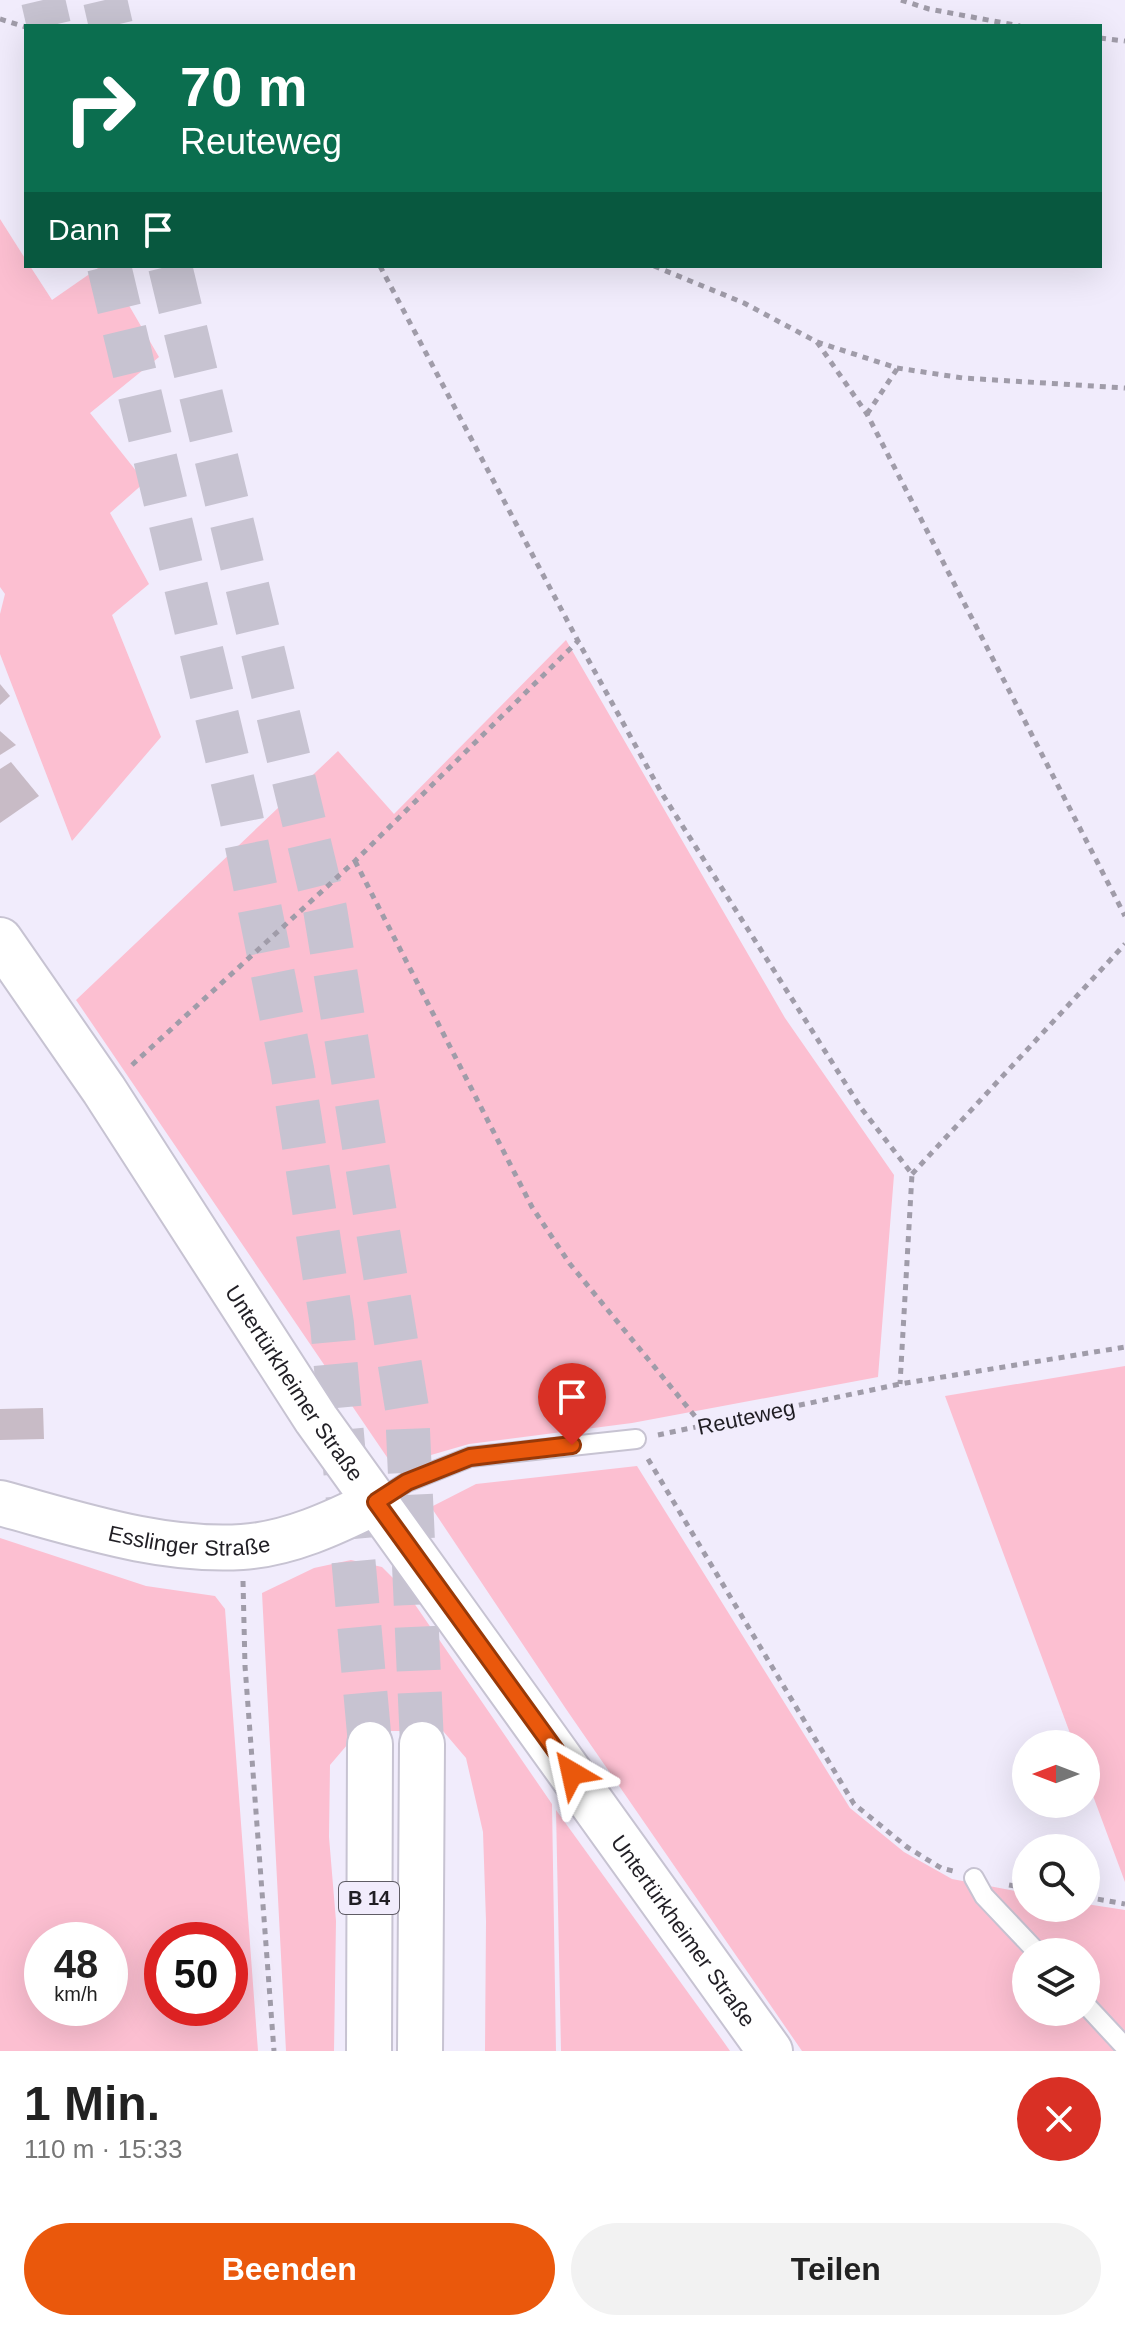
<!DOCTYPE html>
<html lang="de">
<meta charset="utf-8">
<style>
:root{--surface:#fff;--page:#f2f2f2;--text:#222;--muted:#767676;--accent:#ea580c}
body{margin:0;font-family:Arial,sans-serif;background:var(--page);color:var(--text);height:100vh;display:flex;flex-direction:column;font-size:30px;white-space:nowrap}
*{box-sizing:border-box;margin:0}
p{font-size:26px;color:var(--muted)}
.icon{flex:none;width:44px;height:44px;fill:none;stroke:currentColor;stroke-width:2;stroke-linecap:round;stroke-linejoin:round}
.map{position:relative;height:2051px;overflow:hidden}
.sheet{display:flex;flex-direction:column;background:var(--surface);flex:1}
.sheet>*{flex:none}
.guide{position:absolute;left:24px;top:24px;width:1078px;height:244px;border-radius:0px;box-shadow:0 8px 32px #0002;background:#0b6e4f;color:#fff;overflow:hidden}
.needle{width:52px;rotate:270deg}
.controls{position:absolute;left:1012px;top:1730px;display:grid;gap:16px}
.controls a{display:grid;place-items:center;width:88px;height:88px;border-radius:50%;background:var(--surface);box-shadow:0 8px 32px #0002;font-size:40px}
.speed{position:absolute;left:24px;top:1922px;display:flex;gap:16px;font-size:40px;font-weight:700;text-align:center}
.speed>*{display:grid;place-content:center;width:104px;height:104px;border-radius:50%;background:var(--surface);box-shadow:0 8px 32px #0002;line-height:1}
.speed small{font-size:20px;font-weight:400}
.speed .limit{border:12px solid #d22;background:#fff;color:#111}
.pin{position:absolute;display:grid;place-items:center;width:68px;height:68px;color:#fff;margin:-82px -34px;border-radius:50% 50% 50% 0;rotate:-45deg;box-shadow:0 0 8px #0007}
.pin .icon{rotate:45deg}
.me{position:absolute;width:88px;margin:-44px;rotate:324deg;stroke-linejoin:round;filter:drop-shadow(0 0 6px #0008)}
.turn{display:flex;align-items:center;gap:28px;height:168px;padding:0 24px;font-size:36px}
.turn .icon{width:104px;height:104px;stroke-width:2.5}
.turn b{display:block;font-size:56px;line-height:68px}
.then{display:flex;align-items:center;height:76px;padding:0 24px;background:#0003;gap:16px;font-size:30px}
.round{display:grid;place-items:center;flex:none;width:84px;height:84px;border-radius:42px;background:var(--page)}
.headline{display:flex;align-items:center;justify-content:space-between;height:136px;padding:0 24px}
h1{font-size:48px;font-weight:800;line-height:60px}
.cta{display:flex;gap:16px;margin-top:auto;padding:16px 24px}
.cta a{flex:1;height:92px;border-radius:48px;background:var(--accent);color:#fff;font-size:32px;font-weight:800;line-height:92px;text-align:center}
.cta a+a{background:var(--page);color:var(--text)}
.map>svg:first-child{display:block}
.green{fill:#fcbfd1;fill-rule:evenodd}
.building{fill:#c8bbc6}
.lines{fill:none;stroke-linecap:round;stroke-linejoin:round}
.trunk-tunnel{stroke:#c7c3d1;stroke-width:44;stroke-dasharray:44 22;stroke-linecap:butt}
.service-casing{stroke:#c7c3d2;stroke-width:22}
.secondary-casing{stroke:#c7c3d2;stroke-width:48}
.trunk-casing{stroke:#c7c3d2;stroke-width:48}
.path{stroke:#a09ca9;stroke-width:5;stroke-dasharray:6 6;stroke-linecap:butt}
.service{stroke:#fff;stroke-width:18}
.secondary{stroke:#fff;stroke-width:44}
.trunk{stroke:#fff;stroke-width:44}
.route-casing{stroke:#983908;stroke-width:20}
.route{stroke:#ea580c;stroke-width:14}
.labels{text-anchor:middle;stroke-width:8;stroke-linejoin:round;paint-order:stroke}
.shield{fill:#f1ecfc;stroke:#5f5c65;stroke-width:2}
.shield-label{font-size:20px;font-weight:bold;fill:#201e24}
.street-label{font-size:22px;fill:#201e24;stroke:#f1ecfc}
</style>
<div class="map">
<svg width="1125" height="2051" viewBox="0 0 1125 2051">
<rect width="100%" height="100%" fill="#f1ecfc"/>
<g class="green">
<polygon points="0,219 26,260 26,266 30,266 52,300 101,266 106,266 159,357 90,413 145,482 110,513 149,584 112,615 161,737 72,841 0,654 0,614 5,594 0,587"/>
<polygon points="566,640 785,1018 894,1175 878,1377 632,1423 469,1444 393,1466 76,1000 338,751 394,814"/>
<polygon points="1125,1366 1125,1882 1086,1777 1086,1744 1074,1744 945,1396"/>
<path d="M637,1466L850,1808L904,1852L952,1879L1026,1893V1908H1086V1904L1125,1910V2051H802L566,1709L431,1507L476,1484ZM1026,1952H1086V2012H1026Z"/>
<path d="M0,1538L146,1586L215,1596L225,1609L258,2051H0ZM110,1940V2008H42V1940ZM230,1940V2008H162V1940Z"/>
<polygon points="351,1560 382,1567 405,1590 552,1804 556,2051 485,2051 486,1921 483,1832 466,1758 443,1731 359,1731 330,1765 329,1837 336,1921 334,2051 286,2051 262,1593 314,1568"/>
<polygon points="556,1810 723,2041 730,2051 561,2051"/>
</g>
<g class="building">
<polygon points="0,684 10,696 0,705"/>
<polygon points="0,731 16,745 0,755"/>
<polygon points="11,762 39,796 0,823 0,769"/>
<polygon points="43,1408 44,1439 0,1440 0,1409"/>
</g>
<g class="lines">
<g class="trunk-tunnel">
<polyline points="43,0 49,26"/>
<polyline points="105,0 111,26"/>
<polyline points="109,266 241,816 292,1069 332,1324 370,1744"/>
<polyline points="170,266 325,909 407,1408 422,1744"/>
</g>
<defs>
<g id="service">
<polyline points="376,1502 407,1482 470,1457 636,1439"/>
<polyline points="974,1878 984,1896 1037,1952"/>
<polyline points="1086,2005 1125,2047"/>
</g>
<g id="secondary">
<path id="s1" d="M0,940L104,1090L316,1419L770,2051"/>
<path id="s2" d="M0,1503C78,1524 160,1552 242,1547C289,1544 334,1523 376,1502"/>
</g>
<g id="trunk">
<polyline points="369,2051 370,1744"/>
<polyline points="420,2051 422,1744"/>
</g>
</defs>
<use href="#service" class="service-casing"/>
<use href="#secondary" class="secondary-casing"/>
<use href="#trunk" class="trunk-casing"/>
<g class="path">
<polyline points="901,0 929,9 1020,26"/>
<polyline points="0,19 26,27"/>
<polyline points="1100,38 1125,41"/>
<polyline points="380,266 578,641 661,792 861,1108 912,1174 900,1384"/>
<polyline points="654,266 744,303 817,342 897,368 963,378 1125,388"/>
<polyline points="817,342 867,414 1125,916"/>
<polyline points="867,414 897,369"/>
<polyline points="355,861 532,1207 570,1264 703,1426"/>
<polyline points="132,1065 355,861 578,641"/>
<polyline points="912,1174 1125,944"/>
<polyline points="658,1435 900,1384 1125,1347"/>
<polyline points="648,1459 854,1804 907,1847 941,1868 953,1871"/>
<polyline points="243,1581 245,1666 274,2051"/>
<polyline points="1009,1885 1026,1888"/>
<polyline points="1086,1897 1125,1904"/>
</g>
<use href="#service" class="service"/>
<use href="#secondary" class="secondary"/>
<use href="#trunk" class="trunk"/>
</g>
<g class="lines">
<defs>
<polyline id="route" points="572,1773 376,1502 407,1482 470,1457 572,1445"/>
</defs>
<use href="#route" class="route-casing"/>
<use href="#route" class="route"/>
</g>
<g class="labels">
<rect class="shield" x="339" y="1882" width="60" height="32" rx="6"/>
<g class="shield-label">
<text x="369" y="1905">B 14</text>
</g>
<g class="street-label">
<text dy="8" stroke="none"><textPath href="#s1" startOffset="532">Untertürkheimer Straße</textPath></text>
<text transform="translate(746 1417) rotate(-12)" y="8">Reuteweg</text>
<text dy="8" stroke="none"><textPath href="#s2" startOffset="194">Esslinger Straße</textPath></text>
<text dy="8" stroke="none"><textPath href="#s1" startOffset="1204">Untertürkheimer Straße</textPath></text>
</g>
</g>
</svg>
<div class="controls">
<a><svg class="needle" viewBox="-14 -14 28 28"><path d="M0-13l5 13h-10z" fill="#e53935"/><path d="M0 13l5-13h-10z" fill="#767676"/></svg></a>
<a><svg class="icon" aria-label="search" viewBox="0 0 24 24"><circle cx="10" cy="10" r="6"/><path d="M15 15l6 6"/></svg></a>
<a><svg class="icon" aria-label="layers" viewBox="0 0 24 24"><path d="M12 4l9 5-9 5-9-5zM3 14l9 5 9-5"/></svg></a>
</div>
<div class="speed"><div>48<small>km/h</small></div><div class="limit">50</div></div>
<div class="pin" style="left:572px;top:1445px;background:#d93025"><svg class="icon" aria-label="arrive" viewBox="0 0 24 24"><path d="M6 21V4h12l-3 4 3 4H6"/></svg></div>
<svg class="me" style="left:572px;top:1773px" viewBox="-20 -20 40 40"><path d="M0-17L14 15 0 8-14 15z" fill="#ea580c" stroke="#fff" stroke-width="4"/></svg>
<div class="guide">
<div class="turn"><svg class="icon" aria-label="right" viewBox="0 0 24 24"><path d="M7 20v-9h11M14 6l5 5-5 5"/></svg><div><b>70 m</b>Reuteweg</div></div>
<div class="then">Dann<svg class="icon" aria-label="arrive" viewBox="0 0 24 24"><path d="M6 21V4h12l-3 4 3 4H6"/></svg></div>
</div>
</div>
<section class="sheet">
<div class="headline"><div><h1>1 Min.</h1><p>110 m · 15:33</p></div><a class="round" style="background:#d93025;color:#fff"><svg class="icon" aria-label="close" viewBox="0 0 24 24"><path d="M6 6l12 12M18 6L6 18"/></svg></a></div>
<div class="cta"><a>Beenden</a><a>Teilen</a></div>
</section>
